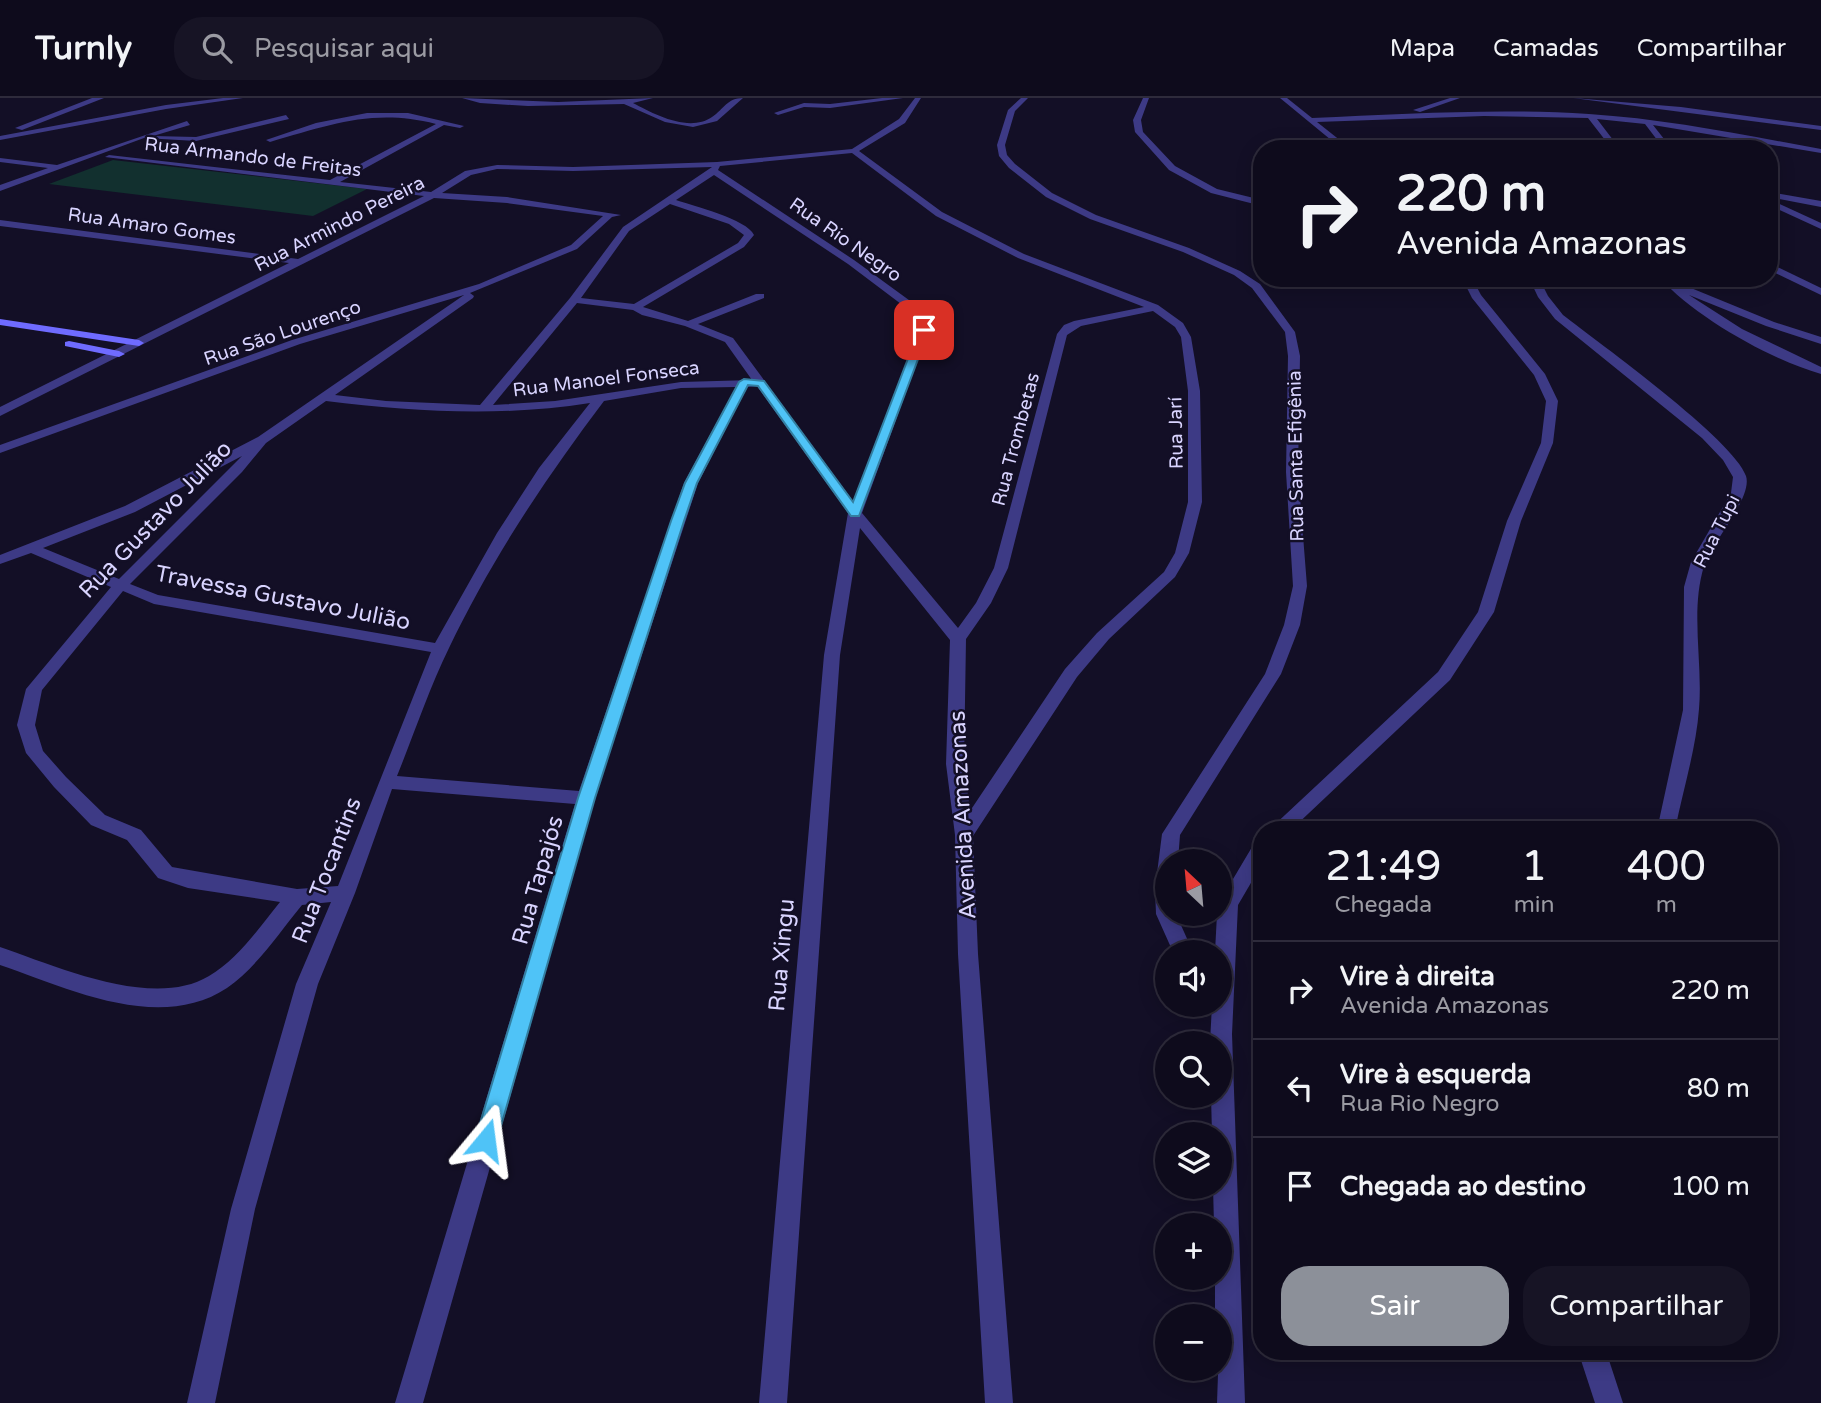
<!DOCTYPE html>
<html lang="pt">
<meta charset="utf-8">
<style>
:root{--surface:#0e0b1c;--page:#171425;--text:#f1f3f6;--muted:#9b9ba3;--line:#2e2b3b;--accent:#8c9099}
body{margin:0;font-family:"Varela Round",sans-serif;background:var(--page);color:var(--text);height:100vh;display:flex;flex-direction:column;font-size:26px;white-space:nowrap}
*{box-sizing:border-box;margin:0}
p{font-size:23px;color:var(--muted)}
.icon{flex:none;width:38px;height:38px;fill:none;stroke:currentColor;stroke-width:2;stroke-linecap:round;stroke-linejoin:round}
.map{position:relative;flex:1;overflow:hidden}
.panel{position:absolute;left:1253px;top:723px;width:525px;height:539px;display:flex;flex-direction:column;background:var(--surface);border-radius:28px;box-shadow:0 4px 18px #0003,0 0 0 2px var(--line)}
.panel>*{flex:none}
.top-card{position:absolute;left:1253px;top:42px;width:525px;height:147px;border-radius:28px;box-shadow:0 4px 18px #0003,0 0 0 2px var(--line);background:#0e0b1c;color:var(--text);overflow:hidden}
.needle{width:46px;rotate:334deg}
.tools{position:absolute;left:1155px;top:751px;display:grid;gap:14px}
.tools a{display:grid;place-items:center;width:77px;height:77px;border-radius:50%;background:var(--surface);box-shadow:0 4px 18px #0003,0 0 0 2px var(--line);font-size:35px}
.pin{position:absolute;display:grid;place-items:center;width:60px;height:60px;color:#fff;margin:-30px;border-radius:14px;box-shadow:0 4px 10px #0006}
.me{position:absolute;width:77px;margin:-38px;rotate:16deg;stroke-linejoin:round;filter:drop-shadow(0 0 5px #0008)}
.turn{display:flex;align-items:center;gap:24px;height:147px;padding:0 28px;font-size:32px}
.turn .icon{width:91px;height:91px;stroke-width:2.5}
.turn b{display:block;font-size:49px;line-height:60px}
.eta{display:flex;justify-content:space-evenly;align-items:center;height:119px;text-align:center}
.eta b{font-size:42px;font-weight:600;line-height:49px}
.button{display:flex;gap:14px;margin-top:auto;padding:14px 28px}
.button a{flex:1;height:80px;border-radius:28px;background:var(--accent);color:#fff;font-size:28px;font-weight:600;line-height:80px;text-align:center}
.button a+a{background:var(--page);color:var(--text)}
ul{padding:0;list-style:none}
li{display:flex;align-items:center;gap:21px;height:98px;padding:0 28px;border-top:2px solid var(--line)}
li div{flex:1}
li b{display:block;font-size:26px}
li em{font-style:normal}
header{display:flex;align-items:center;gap:42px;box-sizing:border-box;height:98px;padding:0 35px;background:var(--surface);border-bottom:2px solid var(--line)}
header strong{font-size:33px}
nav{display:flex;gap:38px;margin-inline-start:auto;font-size:24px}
.search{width:490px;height:63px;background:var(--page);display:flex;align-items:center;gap:18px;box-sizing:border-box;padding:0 24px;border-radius:28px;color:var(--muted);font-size:26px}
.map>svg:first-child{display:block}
.green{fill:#12302f}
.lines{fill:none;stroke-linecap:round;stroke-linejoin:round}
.street{fill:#3d3a85;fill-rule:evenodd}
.secondary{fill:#6f6bff;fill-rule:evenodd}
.route{fill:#4fc3f7;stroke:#337fa1;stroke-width:2}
.labels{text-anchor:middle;stroke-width:5;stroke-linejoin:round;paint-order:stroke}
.far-street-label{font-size:19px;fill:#d9d4ff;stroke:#130f26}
.street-label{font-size:23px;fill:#d9d4ff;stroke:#130f26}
</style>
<header>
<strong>Turnly</strong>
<div class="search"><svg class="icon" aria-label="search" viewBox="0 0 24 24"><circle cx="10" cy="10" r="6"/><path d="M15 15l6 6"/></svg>Pesquisar aqui</div>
<nav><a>Mapa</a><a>Camadas</a><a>Compartilhar</a></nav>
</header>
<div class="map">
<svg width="1821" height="1305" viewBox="0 0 1821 1305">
<rect width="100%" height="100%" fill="#130f26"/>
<polygon class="green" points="113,62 367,91 313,118 49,86"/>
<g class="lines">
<g class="street">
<polygon points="92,0 104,0 22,32 15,30"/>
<polygon points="223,0 243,0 166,11 0,42 0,38 166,7"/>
<path d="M462,0L558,4L653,0L633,5C654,16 689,35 712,19C724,11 727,0 743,0L717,23L693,29L665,24L624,6L528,8L480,5Z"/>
<polygon points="882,0 903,0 830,10 804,9 778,17 774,15 804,5 830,6"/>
<path d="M915,0H921L905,25L859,53L942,114L1024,156L1158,207L1183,225L1191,239L1200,293L1202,404L1189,455L1175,479L1109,541L1077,579L973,738L978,856L1013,1305H985L958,856L955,737L946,666L950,542L860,430L840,557L787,1305H759L824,557L848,415L757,288L747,289L698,385L595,700L423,1305H395L575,706L392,691L355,795L318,886L255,1111L215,1305H187L231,1111L296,886L331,804L302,807C279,835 257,869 227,890C159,935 67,890 0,867V849C56,868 153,912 209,878C238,861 259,830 280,804L188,790L158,780L127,742L91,727L54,689L26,655L17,627L26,591L111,489L31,455L0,466V457L125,408L258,339L464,197L300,246L0,355V347L292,242L479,186L571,147L603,118L507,105L434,100L0,318V309L289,165L0,128V122L298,161L424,98L105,59L109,57L330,82L436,26C373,10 330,27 270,44L266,42L316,25L367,15H408L464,28L460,30L444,27L340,84L431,94L465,73L497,67L573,69L717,64L852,51L899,21ZM852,55L936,118L1018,160L1144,209L1074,223L1064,227L1057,236L994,470L976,505L958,530L862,415L929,231L924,216L913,205L854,162L718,72L720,68ZM712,69L623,129L570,200L480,307L386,303L335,297L473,200L474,198L470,195L577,151L612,119L621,117L507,99L442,95L471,77L497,71L573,73ZM714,77L848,166L905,209L914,217L919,231L853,403L733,240L698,226L764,200V196H756L688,223L643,209L744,149L754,137C747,121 693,108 676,102ZM670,106L729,126L744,137L738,145L634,206L581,200L629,133ZM577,205L633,212L642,217L685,228L725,244L752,282L681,284L555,303L493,307ZM1153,213L1175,229L1181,239L1188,293V404L1175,455L1164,474L1097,535L1065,571L970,713L964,666L966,541L991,505L1008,470L1067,237L1081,228ZM736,289L684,385L579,693L397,678C414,636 429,591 449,550C491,462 545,381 604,303L681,290ZM326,303C414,314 502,319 590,305L539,370L497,435L435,545L158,497L130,486L242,374L266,345ZM242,358L119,481L43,450L135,414ZM123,493L154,506L431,554L338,788L297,791L172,769L141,732L105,717L66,679L43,653L35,627L42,592Z"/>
<polygon points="1021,0 1028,0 1015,13 1005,47 1007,57 1015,66 1052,95 1096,117 1189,150 1240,173 1260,186 1295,234 1300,258 1298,374 1307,488 1300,527 1281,576 1180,737 1178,763 1167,763 1167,816 1176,816 1193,854 1173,854 1156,816 1155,791 1162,736 1265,576 1284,527 1293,488 1286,374 1288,258 1285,234 1252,190 1234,177 1183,154 1090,121 1046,99 1009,70 999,58 997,47 1008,12"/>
<polygon points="1143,0 1149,0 1141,22 1143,34 1175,68 1217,91 1262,102 1262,108 1211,95 1169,72 1135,34 1133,22"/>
<path d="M1280,0H1287L1312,20C1404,16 1497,10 1589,16C1667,21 1744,37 1821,51V55L1653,27L1672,51H1664L1645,26L1597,21L1620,51H1612L1588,20L1484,18L1317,24L1351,51H1342Z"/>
<polygon points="1450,0 1460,0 1420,14 1413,12"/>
<polygon points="1573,0 1681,9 1821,28 1821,32"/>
<polygon points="286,17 289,21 196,43 144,40 0,93 0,87 48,70 0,64 0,60 57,67 187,23 190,27 153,38 196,39"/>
<polygon points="1509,46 1545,49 1549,51 1491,51"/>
<polygon points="1769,94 1821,103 1821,109 1769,99"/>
<polygon points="1769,101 1821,125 1821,131 1769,107"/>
<polygon points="1769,165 1821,190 1821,197 1769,172"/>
<polygon points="1462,180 1472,180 1481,197 1545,276 1558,303 1553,345 1521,423 1494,514 1450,582 1291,732 1269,732 1438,574 1478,514 1507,423 1541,345 1546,303 1534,277 1472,200"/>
<path d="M1529,180H1539L1548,198L1563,217C1599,245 1734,342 1746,378C1753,400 1711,445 1704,468C1690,514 1703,564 1699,611C1696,651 1683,692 1675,732H1657L1683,612L1684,489L1691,464L1731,395L1733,379L1723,362L1702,340L1555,221L1538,199Z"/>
<path d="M1660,180H1671L1683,191L1691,190L1774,224L1821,239V246L1766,228L1689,197L1742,231L1821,269V276C1771,262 1695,219 1660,180Z"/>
<polygon points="1262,742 1262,766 1238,807 1232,936 1245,1305 1217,1305 1220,1218 1215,1218 1215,1180 1220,1180 1220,1127 1214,1127 1213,1088 1220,1088 1220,1036 1212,1036 1211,998 1220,998 1220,945 1210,945 1212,906 1220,906 1220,854 1215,854 1217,816 1220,816 1220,803 1255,744"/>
<polygon points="1578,1253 1606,1253 1623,1305 1595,1305"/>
</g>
<g class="secondary">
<polygon points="0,221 139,242 144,245 139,248 0,227"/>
<polygon points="69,243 119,253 125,256 119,259 65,248 65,244"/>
</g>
</g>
<polygon class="route" points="924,229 929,232 859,418 851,418 758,288 748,287 697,385 684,423 595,700 497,1042 493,1050 486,1053 478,1050 475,1042 578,700 671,423 685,385 739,284 744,281 764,283 853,404 919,232"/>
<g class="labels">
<g class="far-street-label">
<text transform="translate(253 58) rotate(7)" y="7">Rua Armando de Freitas</text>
<text transform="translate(339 125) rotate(-27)" y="7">Rua Armindo Pereira</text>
<text transform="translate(152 127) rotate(8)" y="7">Rua Amaro Gomes</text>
<text transform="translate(846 141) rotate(35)" y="7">Rua Rio Negro</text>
<text transform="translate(282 234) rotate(-19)" y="7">Rua São Lourenço</text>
<text transform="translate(606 280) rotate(-7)" y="7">Rua Manoel Fonseca</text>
<text transform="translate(1175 335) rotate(-91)" y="7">Rua Jarí</text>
<text transform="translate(1015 341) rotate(-75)" y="7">Rua Trombetas</text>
<text transform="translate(1295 358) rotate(-91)" y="7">Rua Santa Efigênia</text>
<text transform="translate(1716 433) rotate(-63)" y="7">Rua Tupi</text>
</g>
<g class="street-label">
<text transform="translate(155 421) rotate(-46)" y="8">Rua Gustavo Julião</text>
<text transform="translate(283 499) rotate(11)" y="8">Travessa Gustavo Julião</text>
<text transform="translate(962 717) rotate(-93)" y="8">Avenida Amazonas</text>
<text transform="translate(326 772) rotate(-69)" y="8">Rua Tocantins</text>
<text transform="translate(537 782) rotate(-74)" y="8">Rua Tapajós</text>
<text transform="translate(781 857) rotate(-85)" y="8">Rua Xingu</text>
</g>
</g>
</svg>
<div class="tools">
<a><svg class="needle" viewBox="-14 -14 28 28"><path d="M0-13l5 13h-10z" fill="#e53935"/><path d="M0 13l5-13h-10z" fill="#9b9ba3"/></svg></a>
<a><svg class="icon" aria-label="sound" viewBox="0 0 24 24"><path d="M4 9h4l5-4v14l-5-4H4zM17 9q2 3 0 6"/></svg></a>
<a><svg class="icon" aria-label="search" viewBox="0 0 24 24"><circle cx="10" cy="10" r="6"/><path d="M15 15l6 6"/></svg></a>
<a><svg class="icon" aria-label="layers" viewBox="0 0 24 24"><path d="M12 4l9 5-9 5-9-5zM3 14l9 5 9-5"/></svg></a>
<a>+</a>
<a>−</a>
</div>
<div class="pin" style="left:924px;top:232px;background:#d93025"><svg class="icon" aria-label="arrive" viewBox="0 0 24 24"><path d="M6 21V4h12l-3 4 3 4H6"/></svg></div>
<svg class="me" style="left:486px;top:1042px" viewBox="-20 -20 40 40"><path d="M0-17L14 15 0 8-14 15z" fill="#4fc3f7" stroke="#fff" stroke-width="4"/></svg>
<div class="top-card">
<div class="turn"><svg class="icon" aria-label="right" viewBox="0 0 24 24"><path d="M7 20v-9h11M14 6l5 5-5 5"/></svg><div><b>220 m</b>Avenida Amazonas</div></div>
</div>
<section class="panel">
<div class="eta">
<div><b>21:49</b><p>Chegada</p></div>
<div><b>1</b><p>min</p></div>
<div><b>400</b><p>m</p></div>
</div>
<ul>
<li><svg class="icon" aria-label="right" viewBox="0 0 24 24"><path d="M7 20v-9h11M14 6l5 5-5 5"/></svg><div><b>Vire à direita</b><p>Avenida Amazonas</p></div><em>220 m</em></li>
<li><svg class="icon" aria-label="left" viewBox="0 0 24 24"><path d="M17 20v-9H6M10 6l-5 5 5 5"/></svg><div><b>Vire à esquerda</b><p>Rua Rio Negro</p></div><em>80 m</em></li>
<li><svg class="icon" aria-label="arrive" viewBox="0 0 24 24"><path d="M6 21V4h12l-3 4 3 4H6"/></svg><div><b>Chegada ao destino</b></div><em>100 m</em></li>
</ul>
<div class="button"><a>Sair</a><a>Compartilhar</a></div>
</section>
</div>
